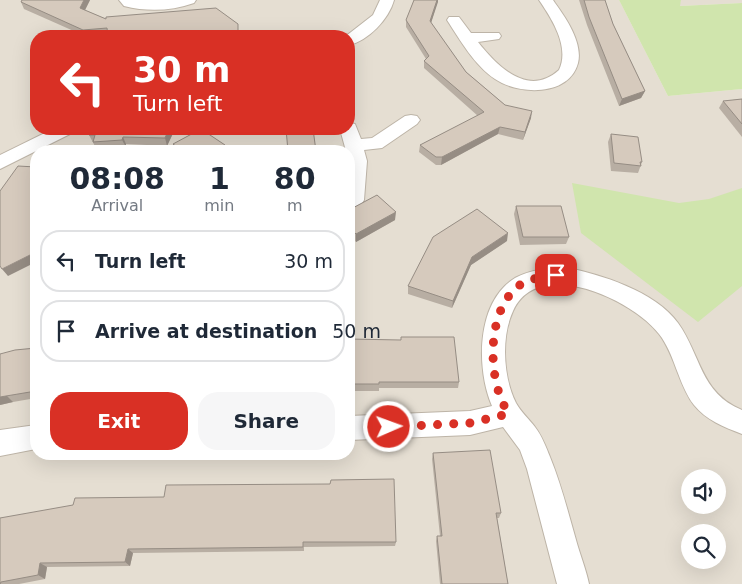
<!DOCTYPE html>
<style>
:root{--surface:#fff;--page:#f6f6f7;--text:#1f2937;--muted:#747a83;--line:#e0e1e3;--accent:#d93025}
body{margin:0;font-family:"DejaVu Sans",sans-serif;background:var(--page);color:var(--text);height:100vh;display:flex;flex-direction:column;font-size:19px;white-space:nowrap}
*{box-sizing:border-box;margin:0}
p{font-size:16px;color:var(--muted)}
.icon{flex:none;width:28px;height:28px;fill:none;stroke:currentColor;stroke-width:2;stroke-linecap:round;stroke-linejoin:round}
.map{position:relative;flex:1;overflow:hidden}
.panel{position:absolute;left:30px;top:145px;width:325px;height:315px;display:flex;flex-direction:column;background:var(--surface);border-radius:20px;box-shadow:0 5px 20px #0002}
.panel>*{flex:none}
.hud{position:absolute;left:30px;top:30px;width:325px;height:105px;border-radius:20px;box-shadow:0 5px 20px #0002;background:#d93025;color:#fff;overflow:hidden}
.controls{position:absolute;left:681px;top:469px;display:grid;gap:10px}
.controls a{display:grid;place-items:center;width:45px;height:45px;border-radius:50%;background:var(--surface);box-shadow:0 5px 20px #0002;font-size:25px}
.pin{position:absolute;display:grid;place-items:center;width:42px;height:42px;color:#fff;margin:-21px;border-radius:10px;box-shadow:0 2px 8px #0006}
.me{position:absolute;width:55px;margin:-28px;rotate:88deg;stroke-linejoin:round;filter:drop-shadow(0 0 4px #0008)}
.turn{display:flex;align-items:center;gap:18px;height:105px;padding:0 20px;font-size:22px}
.turn .icon{width:65px;height:65px;stroke-width:2.5}
.turn b{display:block;font-size:35px;line-height:42px}
.eta{display:flex;justify-content:space-evenly;align-items:center;height:85px;text-align:center}
.eta b{font-size:30px;font-weight:600;line-height:35px}
.cta{display:flex;gap:10px;margin-top:auto;padding:10px 20px}
.cta a{flex:1;height:58px;border-radius:20px;background:var(--accent);color:#fff;font-size:20px;font-weight:600;line-height:58px;text-align:center}
.cta a+a{background:var(--page);color:var(--text)}
ul{padding:0;list-style:none}
li{display:flex;align-items:center;gap:15px;height:62px;margin:0 10px 8px;padding:0 10px;border:2px solid var(--line);border-radius:20px}
li div{flex:1}
li b{display:block;font-size:19px}
li em{font-style:normal}
.map>svg:first-child{display:block}
.residential{fill:#e5ded2;fill-rule:evenodd}
.green{fill:#d0e5ad}
.lines{fill:none;stroke-linecap:round;stroke-linejoin:round}
.minor-casing{stroke:#bdb4a7;stroke-width:2}
.minor{fill:#fff;fill-rule:evenodd}
.wall{fill:#b8aea3}
.shaded-wall{fill:#968d84}
.building{fill:#d6cabd;stroke:#968d84}
.route{stroke:#d93025;stroke-width:9;stroke-dasharray:0 16.2}
</style>
<div class="map">
<svg width="742" height="584" viewBox="0 0 742 584">
<rect width="100%" height="100%" fill="#f2ede4"/>
<g class="residential">
<path d="M0,0H619L668,96L742,89V584H0ZM36,36H349V129H36ZM36,151H349V454H36ZM690,478H718V505H690ZM690,532H718V560H690Z"/>
<polygon points="681,0 742,0 742,3 679,6"/>
</g>
<g class="green">
<polygon points="619,0 681,0 680,6 742,3 742,89 668,96"/>
<polygon points="572,183 679,203 709,199 742,188 742,286 698,322 581,233"/>
</g>
<g class="lines">
<defs>
<g id="minor">
<path d="M119,0H196L194,3C171,11 148,12 124,6Z"/>
<path d="M380,0H394C389,19 368,41 349,45V36H346L373,15Z"/>
<path d="M539,0H553L555,3C566,18 583,43 578,63C569,97 518,95 495,79C475,66 460,40 447,20L449,17H459L471,33H499L501,36L499,39L478,42C497,66 528,98 559,70C570,47 552,19 539,0Z"/>
<polygon points="411,115 417,116 420,120 417,124 382,148 364,150 367,161 364,200 361,205 349,209 349,151 346,151 340,129 349,129 349,123 355,124 361,139 372,138 405,116"/>
<polygon points="53,129 75,129 72,133 0,169 0,155"/>
<path d="M563,267C600,274 655,291 678,323C701,355 700,393 742,410V434C724,427 706,420 694,405C678,384 675,354 659,334C633,300 538,255 513,311C501,337 503,377 516,403C521,412 529,419 535,427C542,436 546,447 550,457C561,484 568,512 576,540C580,555 586,569 589,584H557L527,469L520,450L503,427L470,435L349,440V416L470,411L492,406C476,369 476,302 515,278C530,270 547,268 563,267Z"/>
<polygon points="36,425 36,449 0,456 0,430"/>
</g>
</defs>
<use href="#minor" class="minor-casing"/>
<use href="#minor" class="minor"/>
</g>
<g class="wall">
<polygon points="22,0 90,0 85,10 106,19 239,31 85,36 24,9 21,2"/>
<polygon points="414,0 438,0 431,23 466,72 505,105 531,118 523,140 498,134 441,165 436,165 419,152 420,145 478,116 424,68 424,61 426,59 406,27 406,20"/>
<polygon points="579,0 605,0 613,24 645,91 641,98 619,106 587,25"/>
<polygon points="742,99 742,137 719,108 723,101"/>
<polygon points="89,129 175,129 167,146 126,144 126,147 97,150 89,135"/>
<polygon points="611,134 642,162 638,173 611,171 608,142"/>
<polygon points="173,144 228,151 175,151"/>
<polygon points="516,206 569,237 566,244 520,245 514,214"/>
<polygon points="349,210 395,220 356,242 349,234"/>
<polygon points="507,241 471,265 452,308 408,294 408,286"/>
<polygon points="349,339 459,382 458,388 379,388 379,391 349,391"/>
<polygon points="36,348 36,398 13,402 0,405"/>
<polygon points="433,453 501,513 499,518 497,518 508,584 440,584 436,541 437,536 440,536 432,459"/>
<polygon points="0,518 396,542 395,546 304,547 304,551 133,553 130,566 47,567 45,579 19,584 0,584"/>
</g>
<g class="shaded-wall">
<polygon points="84,0 90,0 83,14 80,8"/>
<polygon points="437,0 438,0 438,2 429,29 430,21"/>
<polygon points="645,91 641,98 619,106 622,99"/>
<polygon points="532,111 531,118 523,140 525,132"/>
<polygon points="500,127 498,134 441,165 442,157"/>
<polygon points="169,129 175,129 167,146 165,138"/>
<polygon points="123,137 126,144 126,147 122,140"/>
<polygon points="36,205 36,224 32,217"/>
<polygon points="396,212 395,220 356,242 356,234"/>
<polygon points="508,233 507,241 471,265 452,308 453,301 472,257"/>
<polygon points="36,252 36,262 8,276 2,269"/>
<polygon points="6,395 13,402 0,405 0,397"/>
<polygon points="128,549 133,553 130,566 125,562"/>
<polygon points="40,563 47,567 45,579 38,575"/>
</g>
<g class="building">
<polygon points="22,0 84,0 80,8 106,19 106,17 216,8 238,24 238,36 108,36 107,28 83,30 21,2"/>
<polygon points="414,0 437,0 430,21 466,72 505,105 532,111 525,132 500,127 442,157 436,157 420,145 484,112 424,61 429,56 406,20"/>
<polygon points="584,0 605,0 613,24 645,91 622,99 589,17"/>
<polygon points="742,99 742,124 723,101"/>
<polygon points="89,129 169,129 165,138 123,137 122,140 93,142 95,135 89,135"/>
<polygon points="201,129 225,145 228,151 182,151 173,144"/>
<polygon points="286,129 313,129 316,151 288,151"/>
<polygon points="611,134 638,137 642,162 640,162 641,166 614,163"/>
<polygon points="18,166 36,167 36,205 32,217 36,223 36,252 2,269 0,266 0,191"/>
<polygon points="377,195 396,212 356,234 349,227 349,210"/>
<polygon points="516,206 561,206 569,237 523,237"/>
<polygon points="477,209 508,233 472,257 453,301 408,286 433,237"/>
<polygon points="401,337 454,337 459,382 379,382 379,384 349,384 349,339 401,340"/>
<polygon points="36,348 36,391 0,397 0,354 15,350"/>
<polygon points="490,450 501,513 496,513 508,584 442,584 437,536 442,536 433,453"/>
<polygon points="394,479 396,542 303,542 303,547 128,549 125,562 40,563 38,575 1,582 0,584 0,518 73,505 75,498 164,497 166,485 330,484 331,480"/>
</g>
<g class="lines">
<path class="route" d="M389,427L470,423L508,414C505,407 501,400 499,393C489,362 490,314 514,290C524,279 542,277 556,275"/>
</g>
</svg>
<div class="controls">
<a><svg class="icon" aria-label="sound" viewBox="0 0 24 24"><path d="M4 9h4l5-4v14l-5-4H4zM17 9q2 3 0 6"/></svg></a>
<a><svg class="icon" aria-label="search" viewBox="0 0 24 24"><circle cx="10" cy="10" r="6"/><path d="M15 15l6 6"/></svg></a>
</div>
<div class="pin" style="left:556px;top:275px;background:#d93025"><svg class="icon" aria-label="arrive" viewBox="0 0 24 24"><path d="M6 21V4h12l-3 4 3 4H6"/></svg></div>
<svg class="me" style="left:389px;top:427px" viewBox="-20 -20 40 40"><circle r="17" fill="#d93025" stroke="#fff" stroke-width="3"/><path d="M0-11L8 9 0 5-8 9z" fill="#fff"/></svg>
<div class="hud">
<div class="turn"><svg class="icon" aria-label="left" viewBox="0 0 24 24"><path d="M17 20v-9H6M10 6l-5 5 5 5"/></svg><div><b>30 m</b>Turn left</div></div>
</div>
<section class="panel">
<div class="eta">
<div><b>08:08</b><p>Arrival</p></div>
<div><b>1</b><p>min</p></div>
<div><b>80</b><p>m</p></div>
</div>
<ul>
<li><svg class="icon" aria-label="left" viewBox="0 0 24 24"><path d="M17 20v-9H6M10 6l-5 5 5 5"/></svg><div><b>Turn left</b></div><em>30 m</em></li>
<li><svg class="icon" aria-label="arrive" viewBox="0 0 24 24"><path d="M6 21V4h12l-3 4 3 4H6"/></svg><div><b>Arrive at destination</b></div><em>50 m</em></li>
</ul>
<div class="cta"><a>Exit</a><a>Share</a></div>
</section>
</div>
